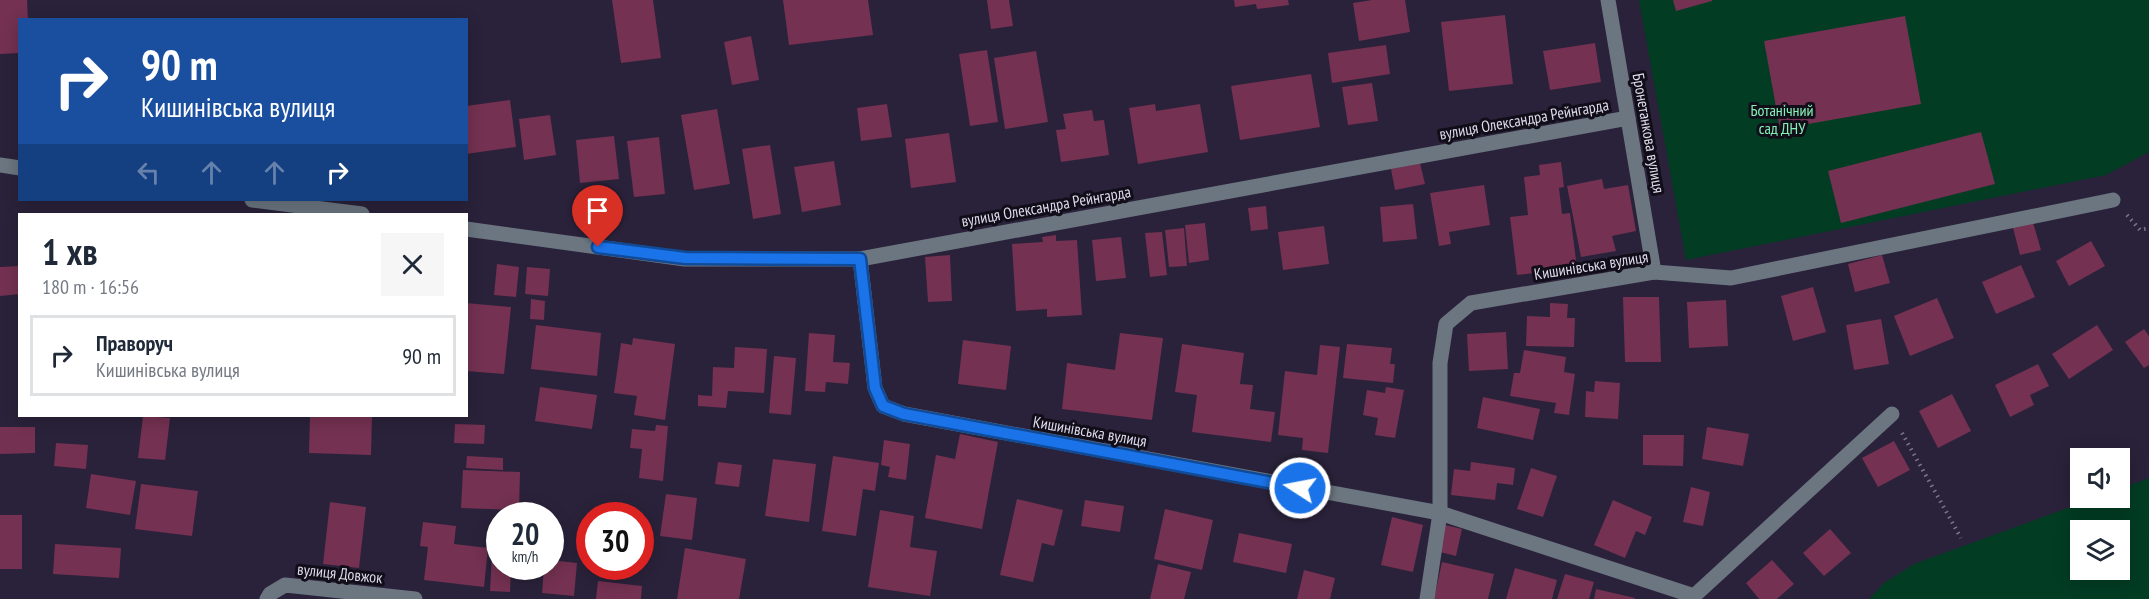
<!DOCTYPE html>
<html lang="uk">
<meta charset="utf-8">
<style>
:root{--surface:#fff;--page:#f6f6f7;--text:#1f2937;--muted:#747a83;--line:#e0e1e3}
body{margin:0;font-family:"PT Sans Narrow",sans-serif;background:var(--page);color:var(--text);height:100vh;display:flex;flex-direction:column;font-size:22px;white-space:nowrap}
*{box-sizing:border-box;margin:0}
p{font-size:20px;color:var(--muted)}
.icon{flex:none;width:33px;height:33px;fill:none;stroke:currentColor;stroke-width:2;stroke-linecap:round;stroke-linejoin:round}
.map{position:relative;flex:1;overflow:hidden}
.sheet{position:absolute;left:18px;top:213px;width:450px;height:204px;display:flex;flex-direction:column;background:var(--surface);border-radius:0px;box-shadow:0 3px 15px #0003}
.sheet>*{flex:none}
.banner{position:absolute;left:18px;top:18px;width:450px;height:183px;border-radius:0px;box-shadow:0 3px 15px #0003;background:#1a4fa0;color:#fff;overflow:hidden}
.fabs{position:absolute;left:2070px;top:448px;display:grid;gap:12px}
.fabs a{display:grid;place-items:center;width:60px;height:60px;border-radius:0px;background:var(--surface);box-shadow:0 3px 15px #0003;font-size:30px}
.speed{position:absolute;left:486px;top:502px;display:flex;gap:12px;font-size:30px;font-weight:700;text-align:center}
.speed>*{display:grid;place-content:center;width:78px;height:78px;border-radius:50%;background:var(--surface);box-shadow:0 3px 15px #0003;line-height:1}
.speed small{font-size:15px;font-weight:400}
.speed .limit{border:9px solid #d22;background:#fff;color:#111}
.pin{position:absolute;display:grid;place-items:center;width:51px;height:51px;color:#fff;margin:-62px -26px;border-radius:50% 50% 50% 0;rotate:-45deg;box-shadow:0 0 6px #0007}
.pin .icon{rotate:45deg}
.me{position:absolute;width:66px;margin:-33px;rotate:281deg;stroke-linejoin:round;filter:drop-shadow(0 0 4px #0008)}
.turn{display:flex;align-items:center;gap:21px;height:126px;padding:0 24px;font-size:27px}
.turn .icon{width:78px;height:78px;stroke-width:2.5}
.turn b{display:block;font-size:42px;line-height:51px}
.lanes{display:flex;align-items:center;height:57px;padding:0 24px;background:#0003;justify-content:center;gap:30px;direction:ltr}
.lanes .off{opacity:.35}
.round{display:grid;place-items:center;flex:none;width:63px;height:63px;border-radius:0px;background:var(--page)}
.headline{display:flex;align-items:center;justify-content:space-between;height:102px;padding:0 24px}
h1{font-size:36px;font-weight:600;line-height:45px}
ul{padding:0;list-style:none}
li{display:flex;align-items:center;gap:18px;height:81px;margin:0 12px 9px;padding:0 12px;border:3px solid var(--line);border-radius:0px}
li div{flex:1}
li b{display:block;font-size:22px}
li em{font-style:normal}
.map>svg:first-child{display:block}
.green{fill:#023c23;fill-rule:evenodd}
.building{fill:#743151}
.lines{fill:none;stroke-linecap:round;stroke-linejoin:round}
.path{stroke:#7d768b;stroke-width:4;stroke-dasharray:1.5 4.5;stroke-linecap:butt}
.minor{stroke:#6b7680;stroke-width:15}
.route-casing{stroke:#114b97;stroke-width:15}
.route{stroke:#1a73e8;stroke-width:10}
.labels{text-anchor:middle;stroke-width:6;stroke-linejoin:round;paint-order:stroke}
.park-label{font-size:16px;fill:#85f1b6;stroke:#110e19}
.street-label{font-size:16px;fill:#dfdbeb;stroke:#110e19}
</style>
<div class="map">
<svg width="2149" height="599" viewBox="0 0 2149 599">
<rect width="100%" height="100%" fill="#2a223a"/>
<g class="green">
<polygon points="1639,0 2149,0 2149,152 2106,175 1686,260"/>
<path d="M2149,478V599H1869L1884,583L1914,564L2095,498H2120V489ZM2080,531H2120V570H2080Z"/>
</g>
<g class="building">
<polygon points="0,0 27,0 28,20 20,20 20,53 0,54"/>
<polygon points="612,0 653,0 661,58 621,63"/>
<polygon points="783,0 868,0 873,35 789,45"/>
<polygon points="987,0 1009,0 1013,26 991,29"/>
<polygon points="1234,0 1288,0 1289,5 1257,9 1256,4 1235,7"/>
<polygon points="1372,0 1405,0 1410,32 1359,41 1353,3"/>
<polygon points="1673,0 1712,0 1712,1 1676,11"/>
<polygon points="1505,15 1513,84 1449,91 1441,22"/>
<polygon points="1905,16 1921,104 1780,129 1764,41"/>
<polygon points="751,36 759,80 732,85 724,42"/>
<polygon points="1595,43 1601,82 1550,90 1543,51"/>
<polygon points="1386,45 1390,74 1332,83 1328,53"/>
<polygon points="987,50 998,122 970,126 959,54"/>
<polygon points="1036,51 1048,122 1005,129 994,58"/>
<polygon points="1311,74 1320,127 1240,140 1231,86"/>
<polygon points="1372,83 1378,121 1348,125 1342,87"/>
<polygon points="510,100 516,147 466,154 466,106"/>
<polygon points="887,104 892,137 861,141 857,108"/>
<polygon points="1155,104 1156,111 1200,104 1208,152 1138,164 1129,108"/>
<polygon points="717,109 730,184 694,190 681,115"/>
<polygon points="1092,110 1094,121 1104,120 1109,155 1061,162 1056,130 1066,129 1063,114"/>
<polygon points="550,115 556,155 524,160 519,119"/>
<polygon points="1981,132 1995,184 1841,223 1828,171"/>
<polygon points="949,133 956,182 911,188 905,139"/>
<polygon points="614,136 619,179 580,183 576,140"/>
<polygon points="659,137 665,194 634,197 627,141"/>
<polygon points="770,145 781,214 753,219 742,149"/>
<polygon points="834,161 841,205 802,212 794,167"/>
<polygon points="1561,162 1564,187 1559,188 1562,214 1570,213 1577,268 1517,275 1510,217 1528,215 1524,177 1540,175 1539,165"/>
<polygon points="1420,163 1425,184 1395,190 1391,169"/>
<polygon points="1602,179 1604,189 1628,185 1636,231 1612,236 1616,251 1581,257 1567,186"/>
<polygon points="1484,185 1490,225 1449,232 1451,244 1439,246 1430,193"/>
<polygon points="1413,204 1417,239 1383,242 1380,207"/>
<polygon points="1266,206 1268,229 1251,231 1248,208"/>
<polygon points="2032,219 2041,250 2020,255 2012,224"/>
<polygon points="1205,223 1209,260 1189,263 1185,225"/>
<polygon points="1324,226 1329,264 1283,270 1278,232"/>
<polygon points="1184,228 1187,266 1169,267 1165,230"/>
<polygon points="1162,232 1167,275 1150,277 1145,233"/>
<polygon points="1056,235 1056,241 1077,240 1082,315 1047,317 1047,309 1016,311 1012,244 1043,242 1042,237"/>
<polygon points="1121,237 1126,278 1096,281 1092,240"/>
<polygon points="2091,241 2105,266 2069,286 2056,261"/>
<polygon points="950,255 952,301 928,302 925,257"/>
<polygon points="1882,255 1890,283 1855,292 1848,264"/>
<polygon points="497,264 519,267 516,297 494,295"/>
<polygon points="2021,265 2035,297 1996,314 1982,282"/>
<polygon points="20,266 20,294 0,296 0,267"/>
<polygon points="527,267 550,269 548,296 525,294"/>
<polygon points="1813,287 1826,332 1793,341 1781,296"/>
<polygon points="1623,297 1659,297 1661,362 1625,362"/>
<polygon points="1937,298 1954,338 1910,356 1894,316"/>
<polygon points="531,299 545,301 544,320 530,319"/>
<polygon points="1726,300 1728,346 1689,348 1687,302"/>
<polygon points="466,303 511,307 504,374 466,371"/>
<polygon points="1550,303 1568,304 1567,318 1575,318 1574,347 1526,346 1527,316 1550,317"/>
<polygon points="1881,319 1889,364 1854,370 1846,325"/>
<polygon points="536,325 601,333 597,376 531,369"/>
<polygon points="2097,325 2113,350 2069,379 2052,354"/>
<polygon points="2144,329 2149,336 2149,365 2144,368 2125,342"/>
<polygon points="1506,332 1508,369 1469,371 1467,334"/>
<polygon points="809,333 835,335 833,362 850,363 848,384 826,382 825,392 805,391"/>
<polygon points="1120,333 1163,338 1152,420 1062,409 1067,363 1115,370"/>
<polygon points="633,338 675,344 665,420 634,415 637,396 614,393 621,343 632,345"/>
<polygon points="963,340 1011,346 1006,390 958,384"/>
<polygon points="1182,344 1244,353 1240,384 1253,385 1250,409 1275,412 1271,442 1192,432 1197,395 1175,392"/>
<polygon points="1347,344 1392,348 1390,364 1395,364 1393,383 1343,378"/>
<polygon points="1320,345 1340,347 1328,453 1302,450 1303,438 1278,435 1285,371 1317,375"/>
<polygon points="735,347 767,349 764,393 728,391 726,408 698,406 698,395 712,396 713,367 734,368"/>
<polygon points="1524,350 1566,357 1564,372 1575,374 1569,415 1554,413 1556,403 1510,396 1514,373 1520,373"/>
<polygon points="774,356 796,358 791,415 769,413"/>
<polygon points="2038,364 2049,386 2030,395 2034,405 2010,417 1995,385"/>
<polygon points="1595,381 1620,383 1618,419 1585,417 1586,391 1594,392"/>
<polygon points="540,387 597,395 592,429 535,421"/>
<polygon points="1386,387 1404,390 1395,438 1375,435 1378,418 1363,415 1367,390 1385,393"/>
<polygon points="1952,394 1971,431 1938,448 1919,411"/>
<polygon points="1483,397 1540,409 1533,440 1477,428"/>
<polygon points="143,416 170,418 165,460 138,458"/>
<polygon points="310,416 372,416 371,455 309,453"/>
<polygon points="455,424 485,425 484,444 454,443"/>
<polygon points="656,425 668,426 663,481 639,478 642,449 630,448 632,429 655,431"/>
<polygon points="0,427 35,427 35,453 0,454"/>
<polygon points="1707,427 1749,434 1743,466 1702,459"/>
<polygon points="960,434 998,442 982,529 925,518 936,455 955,459"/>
<polygon points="1643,435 1684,435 1683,466 1643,465"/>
<polygon points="884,440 910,444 906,480 888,477 890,467 881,465"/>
<polygon points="1894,441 1910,470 1878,487 1862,458"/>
<polygon points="56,443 88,445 86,469 54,466"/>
<polygon points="467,456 503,458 503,470 466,468"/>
<polygon points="833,456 879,463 875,491 863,489 856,536 822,531"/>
<polygon points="773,459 816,464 809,522 765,516"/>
<polygon points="718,462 742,465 739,487 715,484"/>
<polygon points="1471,462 1515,468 1513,485 1497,483 1495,500 1451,495 1454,469 1470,471"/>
<polygon points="1531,468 1557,476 1543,517 1517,509"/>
<polygon points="463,470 520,472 519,510 461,508"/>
<polygon points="91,474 136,481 130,515 86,508"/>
<polygon points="141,484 198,491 192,536 135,529"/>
<polygon points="1691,487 1710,492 1703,526 1683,522"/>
<polygon points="666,494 697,498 692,540 660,536"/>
<polygon points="1017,499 1063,510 1054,546 1042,543 1033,582 1000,575"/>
<polygon points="1085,500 1124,506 1120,532 1081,526"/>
<polygon points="1613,500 1652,517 1645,535 1636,531 1625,558 1594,545"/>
<polygon points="330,502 366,507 359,568 323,564"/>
<polygon points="1165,509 1213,520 1202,570 1154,559"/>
<polygon points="880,510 914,516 910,547 937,551 930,596 868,587"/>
<rect x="0" y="515" width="22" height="54"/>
<polygon points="1392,517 1423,525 1413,572 1381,565"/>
<polygon points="423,522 456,526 454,544 488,548 484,587 424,580 428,547 420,546"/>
<polygon points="1445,525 1462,529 1456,556 1440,552"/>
<polygon points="1830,529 1851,553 1824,576 1803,553"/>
<polygon points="1239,533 1292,544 1286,573 1233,562"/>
<polygon points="55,544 121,548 119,578 53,574"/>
<polygon points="685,548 746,559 739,599 677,599"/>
<polygon points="492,554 500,554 500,567 511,567 510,592 490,591"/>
<polygon points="550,560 577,563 574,596 542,593 544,567 550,567"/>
<polygon points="1772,560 1794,584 1777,599 1759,599 1746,583"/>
<polygon points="1442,562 1494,574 1488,599 1434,599"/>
<polygon points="1158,564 1191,572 1184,599 1150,599"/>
<polygon points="1515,568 1557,580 1552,599 1506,599"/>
<polygon points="1304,570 1335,578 1330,599 1297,599"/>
<polygon points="1565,574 1594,582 1589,599 1557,599"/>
<polygon points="598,581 642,586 641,599 596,599"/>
<polygon points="1596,589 1635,598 1635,599 1594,599"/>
</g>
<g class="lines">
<g class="path">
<polyline points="2127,215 2140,230 2149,228"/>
<polyline points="1902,433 1961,538"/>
</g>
<g class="minor">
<polyline points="1608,0 1654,272"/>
<polyline points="0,165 20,168"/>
<polyline points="252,200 362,214"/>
<polyline points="466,229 685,259 860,259 1628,118"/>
<polyline points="860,259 875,388 883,406 904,414 1440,513 1694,596 1892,414"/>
<polyline points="267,599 270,594 285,585 415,599"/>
<polyline points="1427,599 1440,513 1440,363 1446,324 1471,303 1654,272 1731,278 2113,200"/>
</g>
</g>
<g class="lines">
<defs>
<polyline id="route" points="598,247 685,258 860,259 875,388 883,406 904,414 1300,488"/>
</defs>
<use href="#route" class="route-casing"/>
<use href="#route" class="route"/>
</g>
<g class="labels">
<g class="park-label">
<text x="1782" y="116">Ботанічний<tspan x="1782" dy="18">сад ДНУ</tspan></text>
</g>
<g class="street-label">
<text transform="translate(1524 119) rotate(-10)" y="6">вулиця Олександра Рейнгарда</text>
<text transform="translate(1649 133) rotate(80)" y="6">Бронетанкова вулиця</text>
<text transform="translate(1046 206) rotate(-10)" y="6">вулиця Олександра Рейнгарда</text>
<text transform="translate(1591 265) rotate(-9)" y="6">Кишинівська вулиця</text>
<text transform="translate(1090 431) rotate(10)" y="6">Кишинівська вулиця</text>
<text transform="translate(340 573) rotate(6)" y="6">вулиця Довжок</text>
</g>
</g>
</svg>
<div class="fabs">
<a><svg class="icon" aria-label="sound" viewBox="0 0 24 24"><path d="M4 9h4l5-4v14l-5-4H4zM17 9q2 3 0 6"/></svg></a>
<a><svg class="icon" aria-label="layers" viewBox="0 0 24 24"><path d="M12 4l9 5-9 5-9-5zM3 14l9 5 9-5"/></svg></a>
</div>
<div class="speed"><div>20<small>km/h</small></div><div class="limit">30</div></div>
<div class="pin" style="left:598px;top:247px;background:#d93025"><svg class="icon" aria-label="arrive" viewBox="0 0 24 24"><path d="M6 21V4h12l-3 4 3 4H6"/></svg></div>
<svg class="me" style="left:1300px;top:488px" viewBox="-20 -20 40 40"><circle r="17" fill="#1a73e8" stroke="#fff" stroke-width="3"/><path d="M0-11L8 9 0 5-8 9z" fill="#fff"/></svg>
<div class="banner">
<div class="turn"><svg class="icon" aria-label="right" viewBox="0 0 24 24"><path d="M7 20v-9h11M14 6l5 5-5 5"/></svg><div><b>90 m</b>Кишинівська вулиця</div></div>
<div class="lanes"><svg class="icon off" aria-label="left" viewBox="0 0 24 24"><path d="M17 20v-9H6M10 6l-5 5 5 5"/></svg><svg class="icon off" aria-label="ahead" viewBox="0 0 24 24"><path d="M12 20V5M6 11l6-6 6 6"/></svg><svg class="icon off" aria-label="ahead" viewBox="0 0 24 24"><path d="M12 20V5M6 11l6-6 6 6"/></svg><svg class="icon" aria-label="right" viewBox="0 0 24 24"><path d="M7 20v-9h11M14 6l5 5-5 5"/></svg></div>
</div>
<section class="sheet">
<div class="headline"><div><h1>1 хв</h1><p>180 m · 16:56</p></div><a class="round"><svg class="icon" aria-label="close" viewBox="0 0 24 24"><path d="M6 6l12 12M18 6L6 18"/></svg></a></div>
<ul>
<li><svg class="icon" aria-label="right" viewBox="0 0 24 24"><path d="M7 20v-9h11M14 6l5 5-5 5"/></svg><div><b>Праворуч</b><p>Кишинівська вулиця</p></div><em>90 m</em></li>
</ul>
</section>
</div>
